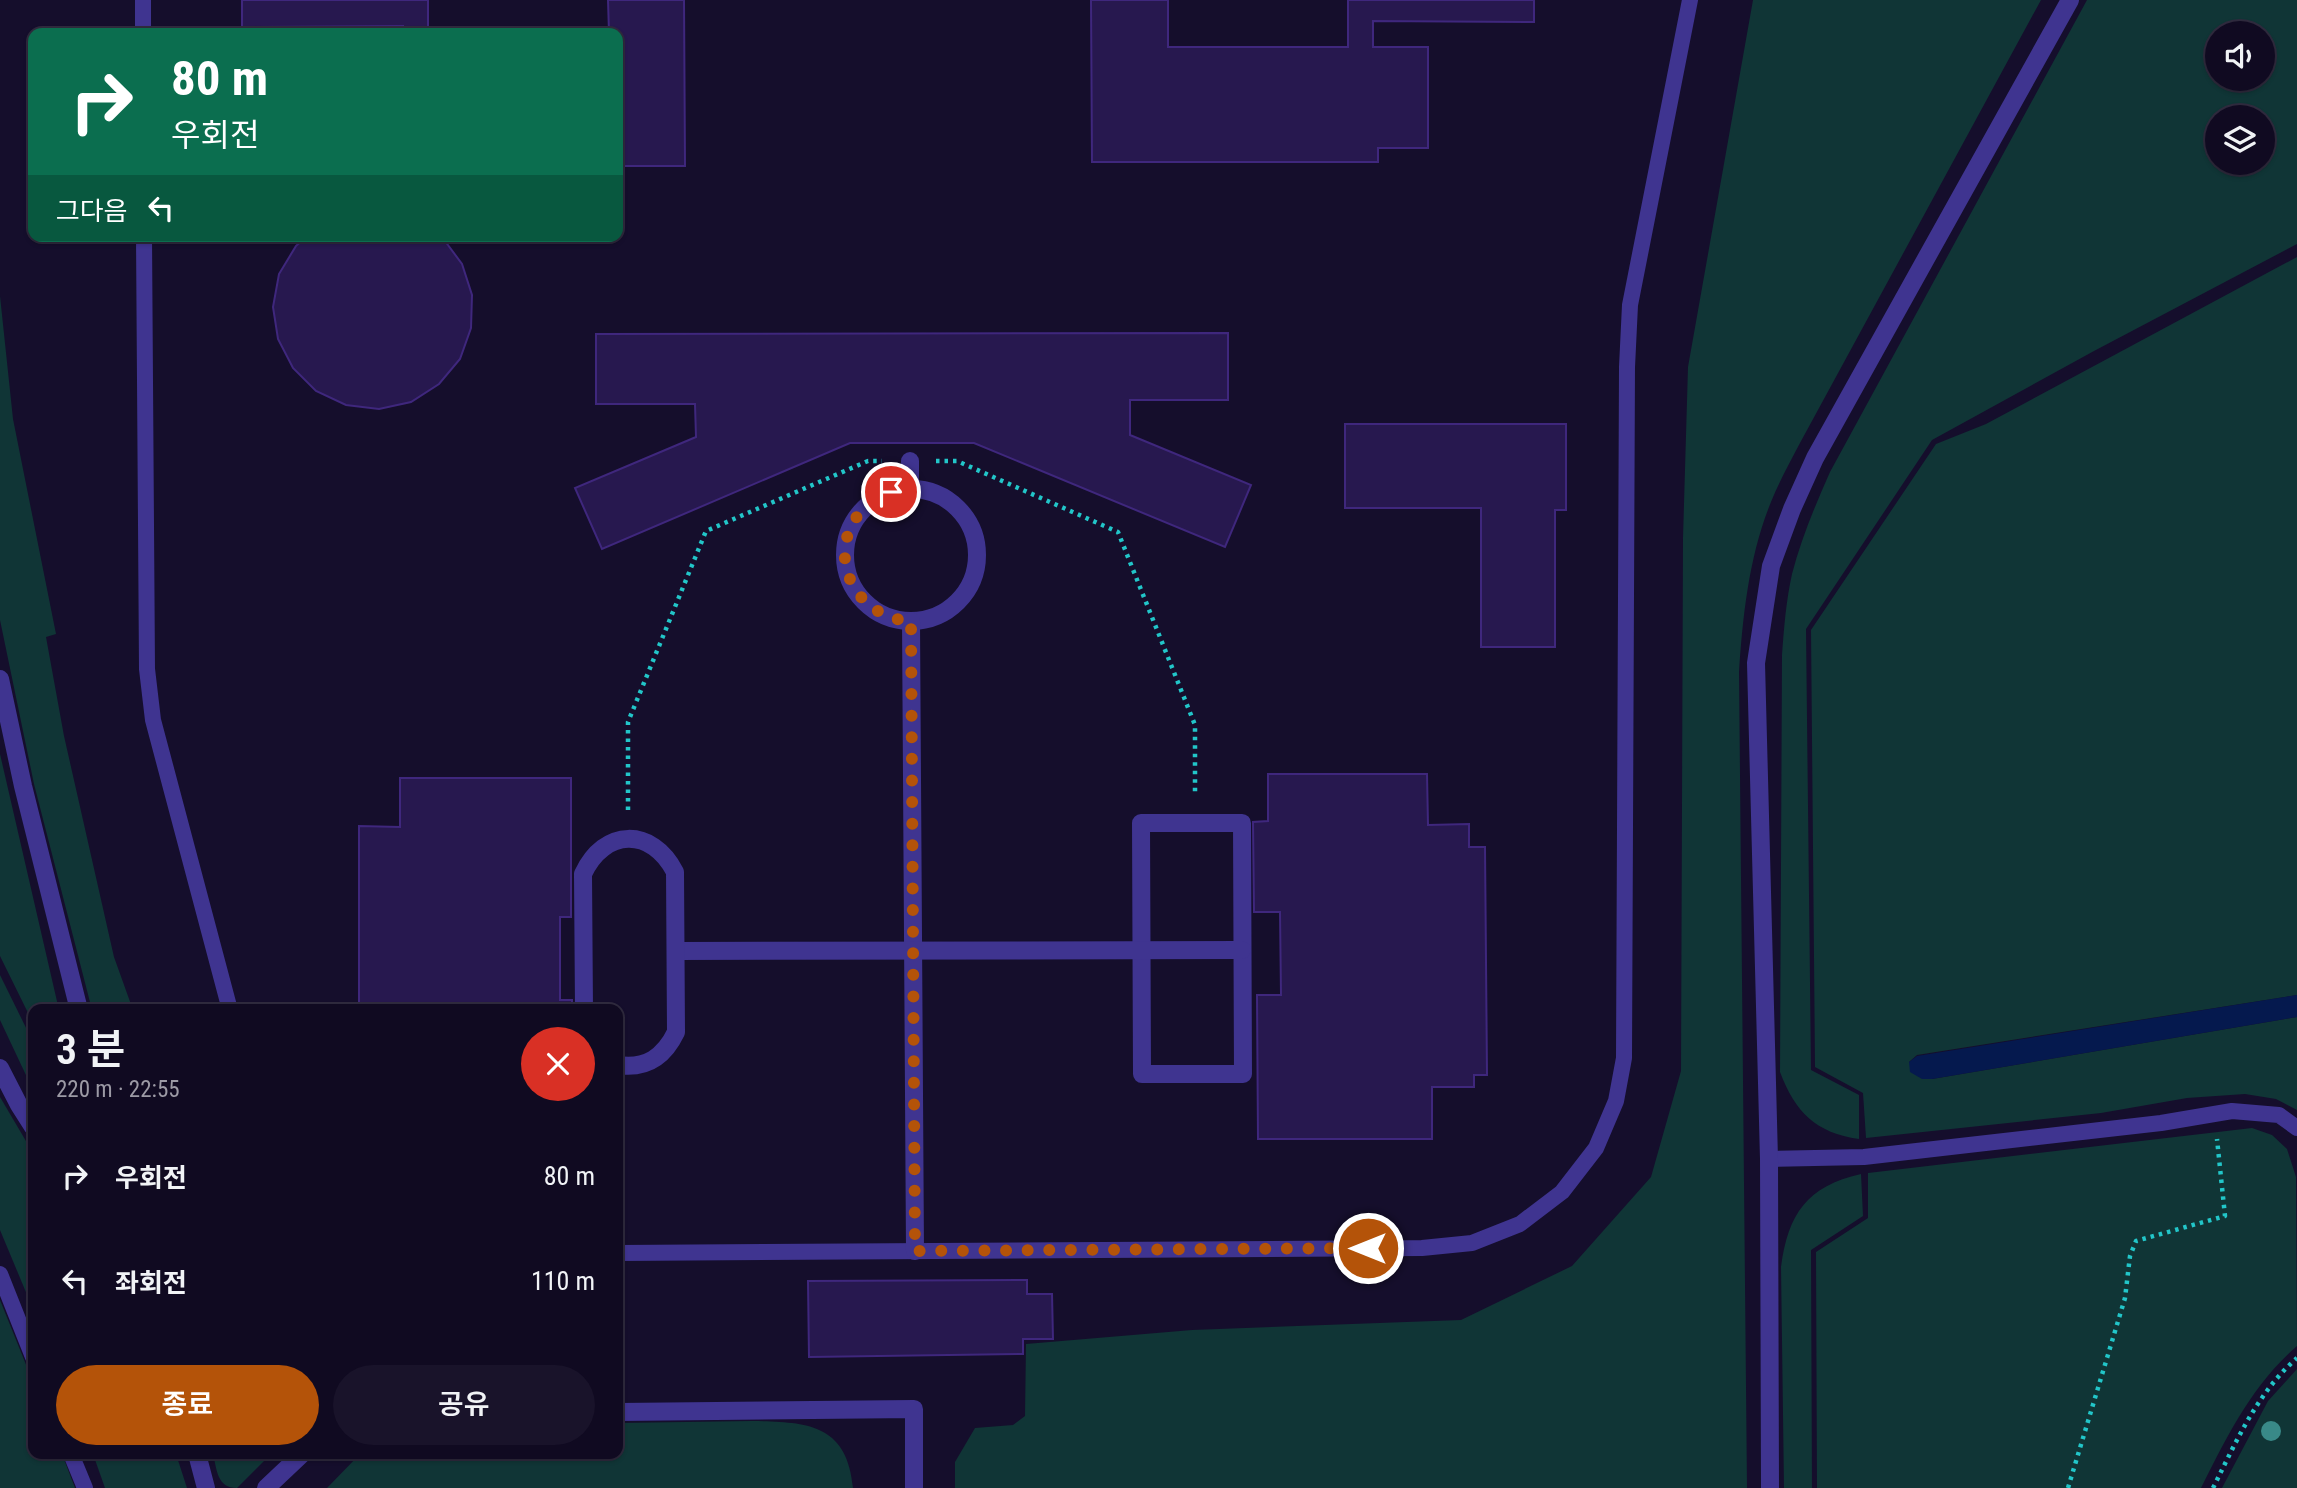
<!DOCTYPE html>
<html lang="ko">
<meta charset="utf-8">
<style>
:root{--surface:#100a21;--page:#19132a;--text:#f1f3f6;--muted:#9c9aa5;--line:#302b3f;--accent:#b45309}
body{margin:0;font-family:"Roboto Condensed","Noto Sans KR",sans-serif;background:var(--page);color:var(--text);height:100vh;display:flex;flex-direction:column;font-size:26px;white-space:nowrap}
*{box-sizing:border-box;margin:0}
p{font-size:23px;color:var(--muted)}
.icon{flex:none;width:38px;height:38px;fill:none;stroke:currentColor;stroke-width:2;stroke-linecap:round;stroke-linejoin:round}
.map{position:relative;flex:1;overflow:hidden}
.side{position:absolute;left:28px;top:1004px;width:595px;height:455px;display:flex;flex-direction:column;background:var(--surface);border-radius:14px;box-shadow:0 2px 5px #0004,0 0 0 2px var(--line)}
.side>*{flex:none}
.banner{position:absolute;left:28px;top:28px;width:595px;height:214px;border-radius:14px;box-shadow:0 2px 5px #0004,0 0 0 2px var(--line);background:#0b6e4f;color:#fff;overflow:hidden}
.tools{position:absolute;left:2205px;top:21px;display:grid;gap:14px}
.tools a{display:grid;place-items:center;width:70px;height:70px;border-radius:50%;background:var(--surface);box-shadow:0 2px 5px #0004,0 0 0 2px var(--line);font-size:35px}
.pin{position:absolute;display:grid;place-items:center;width:60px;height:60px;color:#fff;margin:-30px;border:4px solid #fff;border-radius:50%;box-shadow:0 2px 7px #0007}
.me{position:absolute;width:77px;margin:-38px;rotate:270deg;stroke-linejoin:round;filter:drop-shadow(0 0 5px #0008)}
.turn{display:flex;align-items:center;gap:24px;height:147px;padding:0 28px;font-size:32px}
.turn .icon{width:91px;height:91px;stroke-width:2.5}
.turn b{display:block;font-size:49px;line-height:60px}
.then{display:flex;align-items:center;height:66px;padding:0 28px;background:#0003;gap:14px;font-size:26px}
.round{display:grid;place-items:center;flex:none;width:74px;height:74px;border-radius:37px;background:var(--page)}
.overview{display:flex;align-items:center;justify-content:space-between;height:119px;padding:0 28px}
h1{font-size:42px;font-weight:600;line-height:52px}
.cta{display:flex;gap:14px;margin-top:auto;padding:14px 28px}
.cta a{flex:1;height:80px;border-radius:42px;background:var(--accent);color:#fff;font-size:28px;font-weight:600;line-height:80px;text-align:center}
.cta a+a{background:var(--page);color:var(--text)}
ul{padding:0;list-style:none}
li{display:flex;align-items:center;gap:21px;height:105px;padding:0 28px}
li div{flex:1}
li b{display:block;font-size:26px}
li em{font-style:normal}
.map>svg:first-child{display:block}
.green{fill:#103536;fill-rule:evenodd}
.water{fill:#05194e}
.building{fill:#27184f;stroke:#3f277d;stroke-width:2}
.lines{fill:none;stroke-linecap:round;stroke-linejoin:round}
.path{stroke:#22c6c9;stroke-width:4.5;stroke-dasharray:3.5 5;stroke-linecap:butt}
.service{stroke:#3f3490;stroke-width:16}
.pedestrian{stroke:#3f3490;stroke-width:18}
.minor{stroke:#3f3490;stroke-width:18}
.tree{fill:#398988}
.route{stroke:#b45309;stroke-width:12;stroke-dasharray:0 21.6}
</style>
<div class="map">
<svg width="2297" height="1488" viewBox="0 0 2297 1488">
<rect width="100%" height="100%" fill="#150e2c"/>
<g class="green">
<path d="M1753,0H2041L1800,443C1790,462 1779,482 1771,502C1749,556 1743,614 1739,672L1747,1488H955V1462L975,1428L1013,1425L1025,1416L1026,1344L1192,1330L1461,1320L1572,1266L1651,1177L1681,1071L1683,538L1688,367Z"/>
<path d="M2087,0H2297V244L2094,351L1932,440L1806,629L1811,1070L1859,1095V1139C1816,1133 1795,1112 1780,1072L1782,655C1784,628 1786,601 1792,574C1801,539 1815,506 1830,472ZM2217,33H2263V79H2217ZM2217,117H2263V163H2217Z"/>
<polygon points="2297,257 2297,995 1917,1055 1909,1062 1932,1079 2297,1017 2297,1110 2276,1099 2245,1094 2187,1098 2101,1113 1866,1138 1863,1093 1815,1067 1811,630 1936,444 1986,424"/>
<polygon points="0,296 13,419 56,634 46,637 64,736 114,957 133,1010 92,1010 34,784 0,620"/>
<polygon points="0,754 59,1010 33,1010 33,1023 0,956"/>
<polygon points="0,975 33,1042 33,1090 0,1020"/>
<polygon points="0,1097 33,1153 33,1309 0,1230"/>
<path d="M2252,1128L2272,1135L2287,1149L2296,1177L2297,1346C2252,1385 2227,1436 2201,1488H1817L1816,1252L1868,1218V1173Z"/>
<path d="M1861,1174L1863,1216L1811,1250L1812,1488H1784L1781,1267C1788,1214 1807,1186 1861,1174Z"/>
<polygon points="0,1300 33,1382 33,1454 62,1454 75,1488 0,1488"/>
<polygon points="2297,1369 2297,1488 2222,1488 2268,1401"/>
<path d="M752,1421C806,1422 847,1423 853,1488H327L360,1454H618V1423Z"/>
<polygon points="93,1454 176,1454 187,1488 105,1488"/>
<path d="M213,1454H271L237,1488C217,1488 217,1470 213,1454Z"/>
</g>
<polygon class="water" points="2297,995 2297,1017 1932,1079 1922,1079 1910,1072 1909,1062 1917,1056"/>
<g class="building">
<polygon points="242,0 428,0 428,33 403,33 403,26 242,27"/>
<polygon points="608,0 684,0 685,166 618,166 618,33 609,33"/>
<polygon points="1091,0 1168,0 1168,47 1348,47 1348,0 1534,0 1534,22 1373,21 1373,47 1428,47 1428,148 1378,148 1378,162 1092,162"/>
<polygon points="307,236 442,237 462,264 472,295 471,328 460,359 439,384 411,402 379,409 346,405 316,391 293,368 278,339 273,307 279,274 296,246"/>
<polygon points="1228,333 1228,400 1130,400 1130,435 1251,485 1225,547 974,443 850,443 602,549 575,488 696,437 695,404 596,404 596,334"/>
<polygon points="1345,424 1566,424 1566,510 1555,510 1555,647 1481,647 1481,508 1345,508"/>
<polygon points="1268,774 1427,774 1428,825 1469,824 1469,847 1485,847 1487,1075 1474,1075 1474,1087 1432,1087 1432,1139 1258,1139 1257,995 1281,995 1280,912 1254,912 1253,822 1268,821"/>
<polygon points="400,778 571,778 571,917 560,917 560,1000 572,1000 572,1010 359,1010 359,826 400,827"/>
<polygon points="1027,1280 1027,1294 1052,1294 1053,1339 1023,1339 1023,1354 809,1357 808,1281"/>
</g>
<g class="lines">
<g class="path">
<polyline points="936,461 957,461 1118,532 1195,725 1195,794"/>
<polyline points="628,810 628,722 706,531 868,461 882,461"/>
<polyline points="2068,1488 2125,1298 2130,1256 2136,1241 2225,1216 2217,1139"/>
<path d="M2213,1488C2236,1442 2257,1393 2297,1358"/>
</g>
<g class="service">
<polyline points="143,0 143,33"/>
<polyline points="144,236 147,669 153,720 230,1010"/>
<polyline points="1769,1159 1864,1157 2161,1123 2232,1111 2279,1115 2297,1128"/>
<polyline points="618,1253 1422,1248 1472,1243 1520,1224 1562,1192 1596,1148 1616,1101 1624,1058 1627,367 1630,305 1690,0"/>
<polyline points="0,1274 33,1357"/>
<polyline points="71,1454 85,1488"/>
</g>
<g class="pedestrian">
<polyline points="910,461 910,489"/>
<circle cx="911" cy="555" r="66"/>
<polyline points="911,621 915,1251"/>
<polygon points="1141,823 1242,823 1243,1074 1142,1074"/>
<polyline points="676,951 1242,950"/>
<path d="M584,1010L583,874C604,828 652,827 675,872L676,1032C664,1057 646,1069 618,1065"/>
</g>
<g class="minor">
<polyline points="0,679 23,786 79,1010"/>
<polyline points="0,1068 19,1105 33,1127"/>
<polyline points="618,1412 914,1409 914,1488"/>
<polyline points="197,1454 206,1488"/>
<polyline points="266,1488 302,1454"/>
<polyline points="1770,1488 1769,1159 1756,663 1771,566 1792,509 1815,458 2070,0"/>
</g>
</g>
<circle class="tree" cx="2271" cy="1431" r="10"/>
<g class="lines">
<path class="route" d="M891,492C878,499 864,506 856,518C826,563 860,619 911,621L915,1251L1368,1248"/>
</g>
</svg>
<div class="tools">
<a><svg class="icon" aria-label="sound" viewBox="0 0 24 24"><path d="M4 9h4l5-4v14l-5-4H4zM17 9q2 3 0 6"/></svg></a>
<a><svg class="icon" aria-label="layers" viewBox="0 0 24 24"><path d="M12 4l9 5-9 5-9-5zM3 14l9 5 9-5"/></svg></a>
</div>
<div class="pin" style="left:891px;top:492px;background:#d93025"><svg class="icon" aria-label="arrive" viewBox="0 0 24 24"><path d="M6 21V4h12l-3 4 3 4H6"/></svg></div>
<svg class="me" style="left:1368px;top:1248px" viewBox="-20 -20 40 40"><circle r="17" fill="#b45309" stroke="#fff" stroke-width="3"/><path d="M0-11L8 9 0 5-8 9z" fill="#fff"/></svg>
<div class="banner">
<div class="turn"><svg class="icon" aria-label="right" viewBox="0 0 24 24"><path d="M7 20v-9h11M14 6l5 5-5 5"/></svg><div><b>80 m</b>우회전</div></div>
<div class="then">그다음<svg class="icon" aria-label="left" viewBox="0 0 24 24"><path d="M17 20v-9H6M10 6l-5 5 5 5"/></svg></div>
</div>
<section class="side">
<div class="overview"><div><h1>3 분</h1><p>220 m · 22:55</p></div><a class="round" style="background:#d93025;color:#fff"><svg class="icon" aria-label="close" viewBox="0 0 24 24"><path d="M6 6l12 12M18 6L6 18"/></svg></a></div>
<ul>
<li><svg class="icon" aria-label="right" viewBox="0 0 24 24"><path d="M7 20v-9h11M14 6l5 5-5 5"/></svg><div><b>우회전</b></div><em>80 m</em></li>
<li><svg class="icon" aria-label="left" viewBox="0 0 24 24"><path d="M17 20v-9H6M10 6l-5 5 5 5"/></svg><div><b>좌회전</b></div><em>110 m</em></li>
</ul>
<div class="cta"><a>종료</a><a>공유</a></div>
</section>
</div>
